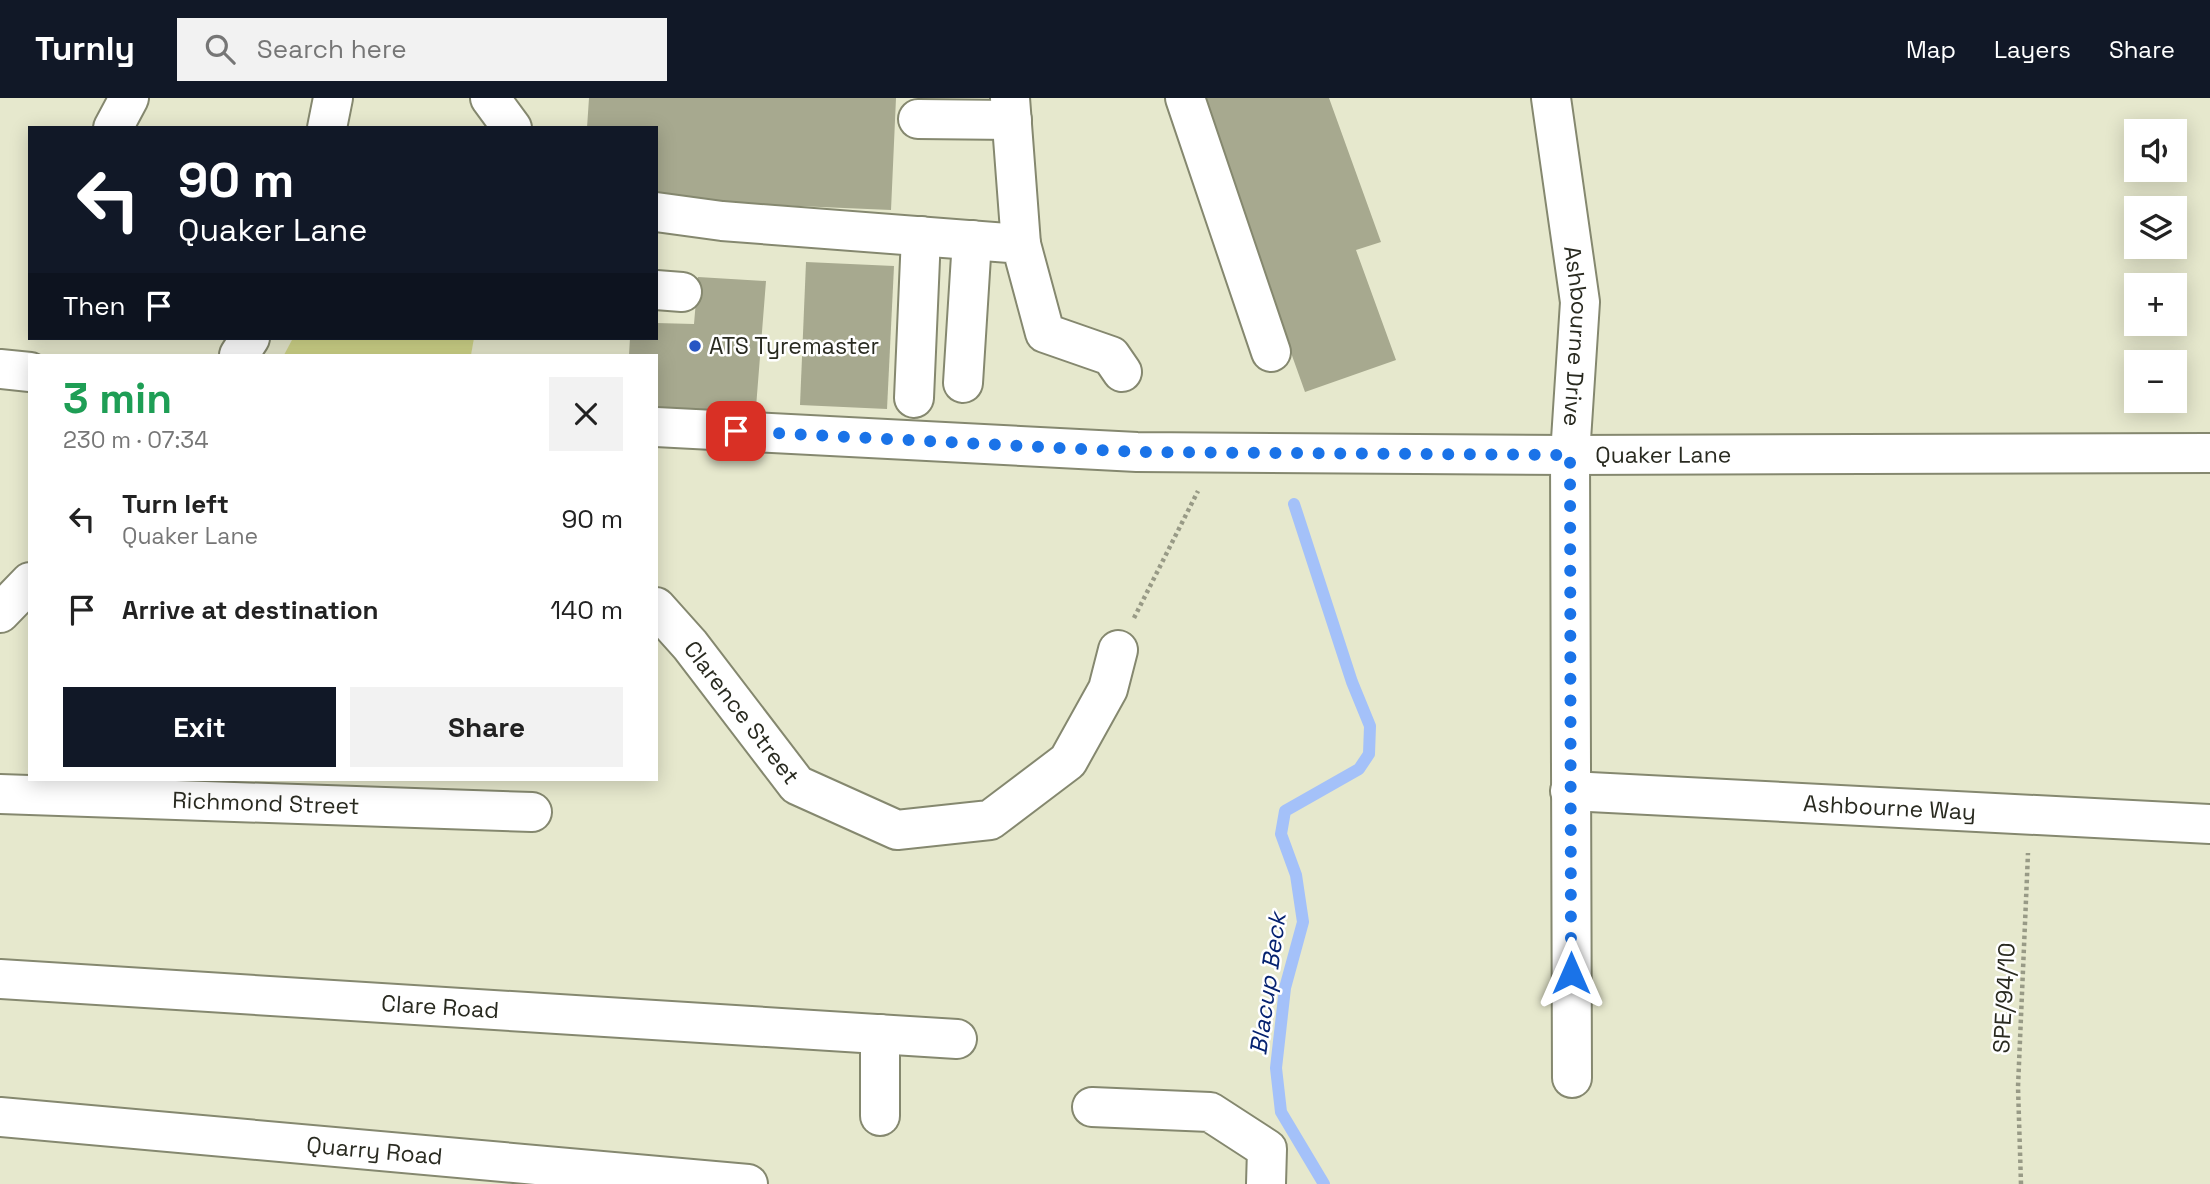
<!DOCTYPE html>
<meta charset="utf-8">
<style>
:root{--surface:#fff;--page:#f2f2f2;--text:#222;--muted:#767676;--accent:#111827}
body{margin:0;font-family:"Space Grotesk",sans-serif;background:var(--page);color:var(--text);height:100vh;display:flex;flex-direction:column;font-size:26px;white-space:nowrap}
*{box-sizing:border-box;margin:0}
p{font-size:23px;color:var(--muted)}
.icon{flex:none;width:38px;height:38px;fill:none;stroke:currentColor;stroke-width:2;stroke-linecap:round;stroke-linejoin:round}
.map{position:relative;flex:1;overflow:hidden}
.panel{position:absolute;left:28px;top:256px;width:630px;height:427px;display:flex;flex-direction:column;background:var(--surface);border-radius:0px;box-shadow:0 4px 18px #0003}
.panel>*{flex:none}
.top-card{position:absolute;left:28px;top:28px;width:630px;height:214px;border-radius:0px;box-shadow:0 4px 18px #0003;background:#111827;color:#fff;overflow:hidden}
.fabs{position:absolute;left:2124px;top:21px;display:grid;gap:14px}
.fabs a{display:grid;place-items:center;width:63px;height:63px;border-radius:0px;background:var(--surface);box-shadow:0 4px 18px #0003;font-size:35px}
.pin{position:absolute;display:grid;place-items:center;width:60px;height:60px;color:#fff;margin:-30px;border-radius:14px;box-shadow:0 4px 10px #0006}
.me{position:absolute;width:77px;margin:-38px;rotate:0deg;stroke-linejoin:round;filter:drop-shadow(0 0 5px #0008)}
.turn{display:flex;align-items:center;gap:24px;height:147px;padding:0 35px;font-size:32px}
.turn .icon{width:91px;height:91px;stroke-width:2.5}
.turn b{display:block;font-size:49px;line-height:60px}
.then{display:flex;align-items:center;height:66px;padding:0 35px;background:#0003;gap:14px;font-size:26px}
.round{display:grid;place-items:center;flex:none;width:74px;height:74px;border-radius:0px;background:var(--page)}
.head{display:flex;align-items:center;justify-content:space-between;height:119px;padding:0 35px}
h1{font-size:42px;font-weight:700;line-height:52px;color:#1e9e55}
.button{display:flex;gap:14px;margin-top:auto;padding:14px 35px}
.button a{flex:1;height:80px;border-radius:0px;background:var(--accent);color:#fff;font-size:28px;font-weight:700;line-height:80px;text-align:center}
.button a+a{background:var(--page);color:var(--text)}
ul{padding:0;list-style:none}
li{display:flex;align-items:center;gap:21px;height:91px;padding:0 35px}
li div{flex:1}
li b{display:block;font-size:26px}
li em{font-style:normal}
header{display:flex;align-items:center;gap:42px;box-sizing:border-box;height:98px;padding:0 35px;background:var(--accent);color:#fff}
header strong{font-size:33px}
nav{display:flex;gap:38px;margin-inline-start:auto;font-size:24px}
.search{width:490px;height:63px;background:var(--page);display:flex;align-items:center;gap:18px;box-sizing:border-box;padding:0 24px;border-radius:0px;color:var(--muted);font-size:26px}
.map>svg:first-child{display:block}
.green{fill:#cfd488}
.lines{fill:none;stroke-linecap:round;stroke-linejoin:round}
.stream{stroke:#a4c1f9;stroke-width:12}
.building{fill:#a7a98f}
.minor-casing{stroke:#85886f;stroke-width:42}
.major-casing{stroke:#85886f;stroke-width:42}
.path{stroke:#989a86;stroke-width:4.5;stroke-dasharray:3.5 3.5;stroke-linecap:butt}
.minor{stroke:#fff;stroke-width:38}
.major{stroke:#fff;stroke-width:38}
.route{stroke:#1a73e8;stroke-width:12;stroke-dasharray:0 21.6}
.poi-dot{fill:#2856c4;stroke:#fff;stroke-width:2.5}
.labels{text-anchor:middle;stroke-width:5;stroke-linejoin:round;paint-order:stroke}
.street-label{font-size:23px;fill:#292a20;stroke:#fff}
.poi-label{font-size:23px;fill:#292a20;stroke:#fff;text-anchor:start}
.water-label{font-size:24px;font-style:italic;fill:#052270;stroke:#fff}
</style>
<header>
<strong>Turnly</strong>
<div class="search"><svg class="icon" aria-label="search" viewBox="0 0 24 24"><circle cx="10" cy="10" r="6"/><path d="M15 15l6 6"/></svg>Search here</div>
<nav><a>Map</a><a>Layers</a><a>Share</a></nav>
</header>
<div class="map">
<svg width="2210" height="1086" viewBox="0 0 2210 1086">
<rect width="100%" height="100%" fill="#e6e8cd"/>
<polygon class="green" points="293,240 474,240 471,257 284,257"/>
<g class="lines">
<polyline class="stream" points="1294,406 1352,584 1370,628 1369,656 1359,671 1285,713 1281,736 1296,777 1303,824 1285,890 1276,970 1281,1014 1324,1086"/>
</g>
<g class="building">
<polygon points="589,0 896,0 891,112 656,102 656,30 587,30"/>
<polygon points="1200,0 1329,0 1381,144 1356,152 1396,262 1305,294"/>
<polygon points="806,164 894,168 887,311 800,307"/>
<polygon points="698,179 766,183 755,322 656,315 656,257 629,257 630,240 656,240 656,225 694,226"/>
</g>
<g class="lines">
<defs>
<g id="minor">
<polyline points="490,0 512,30"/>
<polyline points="1010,0 1021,146"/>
<polyline points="1185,0 1271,254"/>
<path id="s1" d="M1551,0L1580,204L1570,357L1572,980"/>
<polyline points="918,21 1012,22"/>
<polyline points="113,30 129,0"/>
<polyline points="656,114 722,123 1021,146 1045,235 1111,258 1122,274"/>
<polyline points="656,192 682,194"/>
<polyline points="0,271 30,274"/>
<polyline points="963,285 972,142"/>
<polyline points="914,300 921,138"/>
<path id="s2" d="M656,329L1137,354L1570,357L2210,355"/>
<path id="s3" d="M656,509L690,547L797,687L897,732L990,722L1068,663L1108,591L1118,552"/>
<path id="s4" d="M1570,693L2210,726"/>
<path id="s5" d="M0,696L532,714"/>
<path id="s6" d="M0,881L957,941"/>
<polyline points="880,936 880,1018"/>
<polyline points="1092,1009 1210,1014 1267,1051 1266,1086"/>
<path id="s7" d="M0,1019L748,1086"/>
</g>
<g id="major">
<polyline points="327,30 333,0"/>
<polyline points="239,257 250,240"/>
<polyline points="0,515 30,484"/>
</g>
</defs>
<use href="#minor" class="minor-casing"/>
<use href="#major" class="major-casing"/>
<g class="path">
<polyline points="1134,520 1198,393"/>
<polyline points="2021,1086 2018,989 2028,755"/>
</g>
<use href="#minor" class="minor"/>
<use href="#major" class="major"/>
</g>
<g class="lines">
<polyline class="route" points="736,333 1137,354 1570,357 1571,875"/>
</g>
<circle class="poi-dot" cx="695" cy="248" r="7"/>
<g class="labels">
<g class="street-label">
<text dy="8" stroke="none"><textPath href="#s1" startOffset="240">Ashbourne Drive</textPath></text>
<text dy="8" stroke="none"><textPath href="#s2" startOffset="1008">Quaker Lane</textPath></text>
<text dy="8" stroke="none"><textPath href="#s3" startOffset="136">Clarence Street</textPath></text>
<text dy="8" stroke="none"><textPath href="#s5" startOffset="266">Richmond Street</textPath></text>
<text dy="8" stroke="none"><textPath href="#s4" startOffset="320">Ashbourne Way</textPath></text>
<text transform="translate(2004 900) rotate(-87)" y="8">SPE/94/10</text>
<text dy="8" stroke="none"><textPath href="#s6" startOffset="441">Clare Road</textPath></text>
<text dy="8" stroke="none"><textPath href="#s7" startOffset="376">Quarry Road</textPath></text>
</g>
<g class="poi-label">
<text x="709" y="256">ATS Tyremaster</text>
</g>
<g class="water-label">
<text transform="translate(1268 886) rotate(-82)" y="8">Blacup Beck</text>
</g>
</g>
</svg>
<div class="fabs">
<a><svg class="icon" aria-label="sound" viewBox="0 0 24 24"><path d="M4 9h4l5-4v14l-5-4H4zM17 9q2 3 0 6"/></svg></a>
<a><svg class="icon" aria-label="layers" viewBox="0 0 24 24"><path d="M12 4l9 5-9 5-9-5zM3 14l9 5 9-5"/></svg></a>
<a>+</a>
<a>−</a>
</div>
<div class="pin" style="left:736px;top:333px;background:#d93025"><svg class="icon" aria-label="arrive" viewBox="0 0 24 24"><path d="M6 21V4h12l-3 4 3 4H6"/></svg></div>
<svg class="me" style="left:1571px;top:875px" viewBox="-20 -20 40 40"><path d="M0-17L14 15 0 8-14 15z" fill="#1a73e8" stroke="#fff" stroke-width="4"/></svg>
<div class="top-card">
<div class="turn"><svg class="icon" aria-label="left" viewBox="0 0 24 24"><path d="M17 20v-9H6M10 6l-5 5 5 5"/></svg><div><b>90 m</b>Quaker Lane</div></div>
<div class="then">Then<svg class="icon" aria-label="arrive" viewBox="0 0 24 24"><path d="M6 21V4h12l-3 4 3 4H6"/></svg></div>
</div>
<section class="panel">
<div class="head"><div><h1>3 min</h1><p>230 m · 07:34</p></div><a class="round"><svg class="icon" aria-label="close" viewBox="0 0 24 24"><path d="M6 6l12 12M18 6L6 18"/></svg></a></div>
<ul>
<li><svg class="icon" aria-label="left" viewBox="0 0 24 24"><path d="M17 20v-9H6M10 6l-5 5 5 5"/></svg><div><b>Turn left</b><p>Quaker Lane</p></div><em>90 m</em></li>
<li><svg class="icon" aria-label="arrive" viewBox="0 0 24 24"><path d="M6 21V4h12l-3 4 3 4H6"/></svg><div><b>Arrive at destination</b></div><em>140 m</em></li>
</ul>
<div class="button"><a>Exit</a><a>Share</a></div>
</section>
</div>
